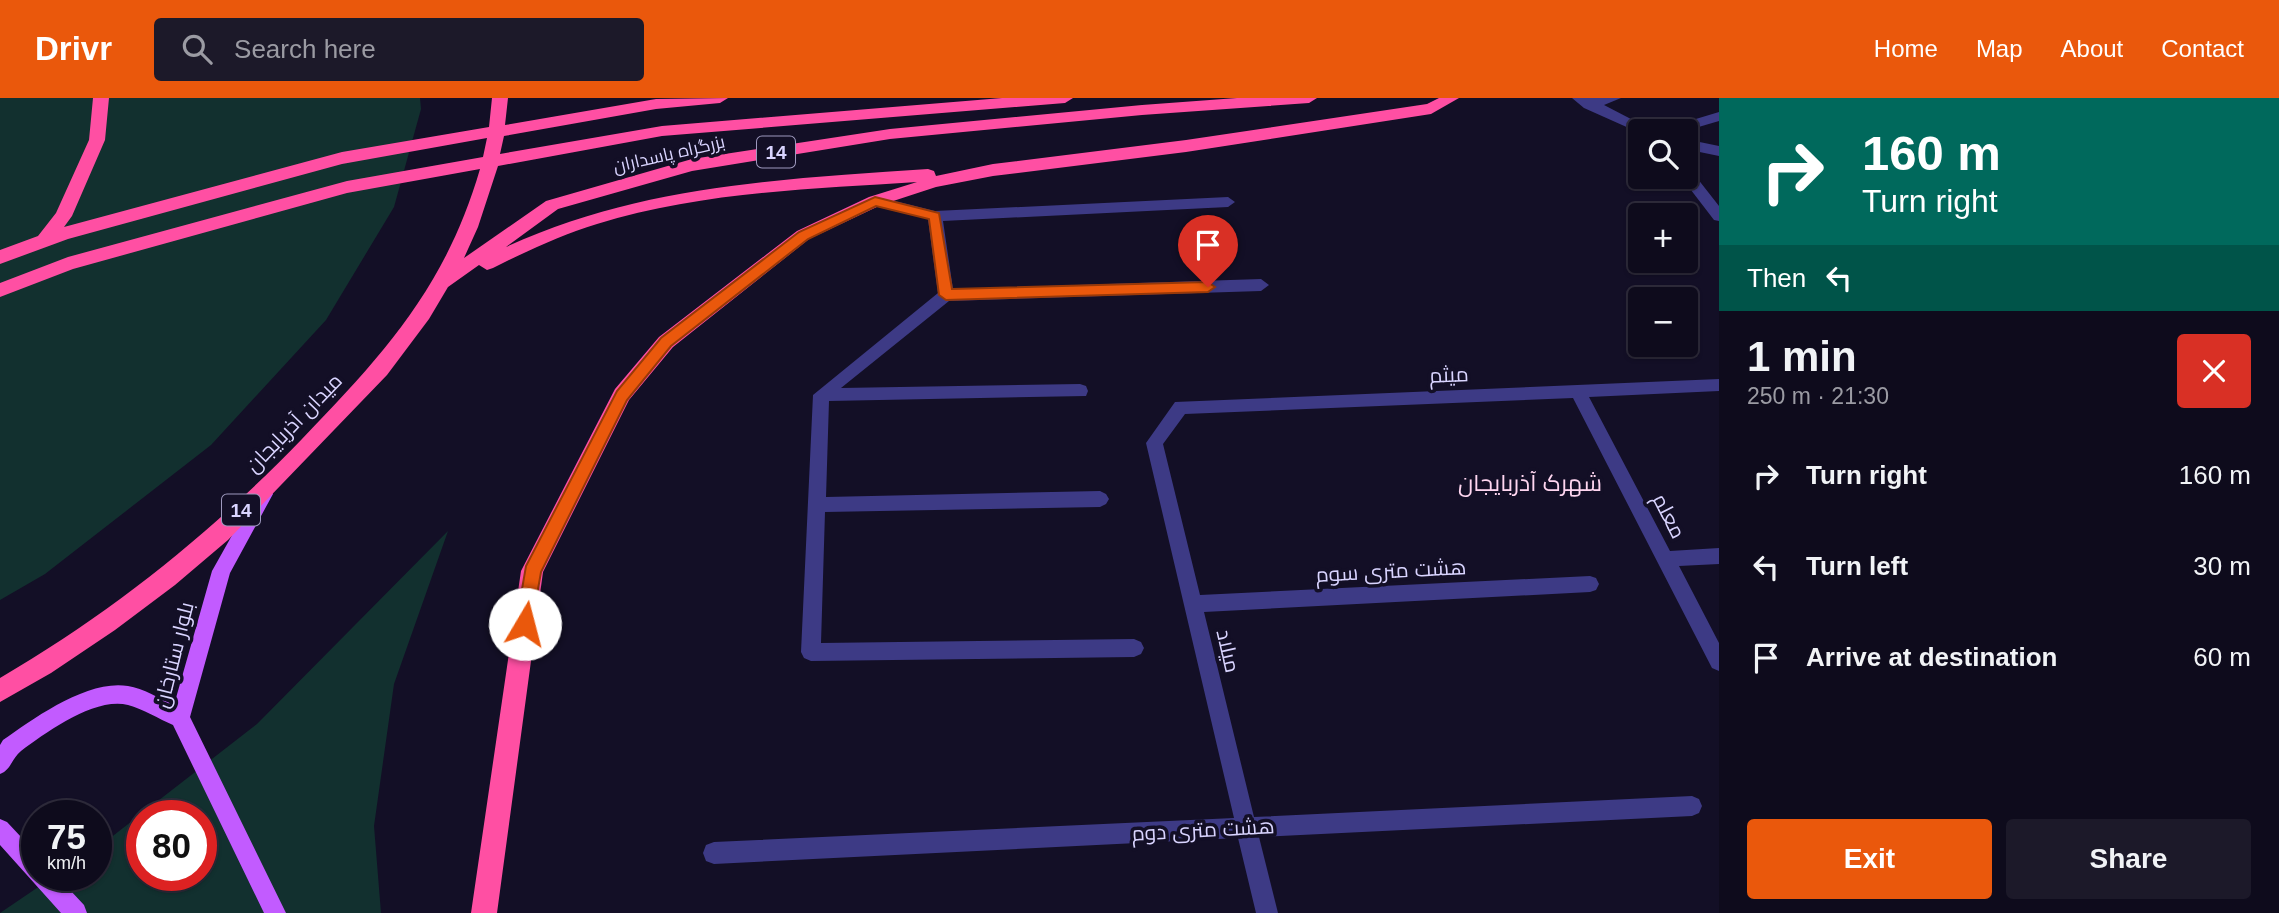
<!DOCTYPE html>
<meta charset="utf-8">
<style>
:root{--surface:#0e0b1c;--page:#1c1929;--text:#f1f3f6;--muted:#9b9ba3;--line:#2e2b3b;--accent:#ea580c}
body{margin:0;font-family:Helvetica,Cairo,sans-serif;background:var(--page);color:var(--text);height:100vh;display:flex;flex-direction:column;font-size:26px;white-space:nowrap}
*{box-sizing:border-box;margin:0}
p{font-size:23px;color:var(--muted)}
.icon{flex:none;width:38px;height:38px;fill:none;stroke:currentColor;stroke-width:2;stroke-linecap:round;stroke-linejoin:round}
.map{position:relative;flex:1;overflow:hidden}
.details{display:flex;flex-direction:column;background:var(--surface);width:560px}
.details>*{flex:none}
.guide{background:#00695c;color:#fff;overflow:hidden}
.controls{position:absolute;left:1628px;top:21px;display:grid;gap:14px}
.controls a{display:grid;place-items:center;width:70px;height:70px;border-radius:7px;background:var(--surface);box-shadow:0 2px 5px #0004,0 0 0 2px var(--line);font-size:35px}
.speed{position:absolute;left:21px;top:702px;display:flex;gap:14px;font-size:35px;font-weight:700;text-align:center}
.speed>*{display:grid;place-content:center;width:91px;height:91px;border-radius:50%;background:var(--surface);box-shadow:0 2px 5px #0004,0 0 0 2px var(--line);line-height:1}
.speed small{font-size:18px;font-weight:400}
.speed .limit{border:10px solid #d22;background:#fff;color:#111}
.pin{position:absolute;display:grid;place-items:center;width:60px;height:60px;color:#fff;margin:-72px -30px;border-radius:50% 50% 50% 0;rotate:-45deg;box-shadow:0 0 7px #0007}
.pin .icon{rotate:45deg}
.me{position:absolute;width:77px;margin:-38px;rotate:8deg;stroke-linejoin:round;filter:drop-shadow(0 0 5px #0008)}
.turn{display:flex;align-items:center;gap:24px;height:147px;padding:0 28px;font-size:32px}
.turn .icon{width:91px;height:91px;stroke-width:2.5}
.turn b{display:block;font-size:49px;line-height:60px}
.then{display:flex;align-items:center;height:66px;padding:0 28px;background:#0003;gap:14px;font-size:26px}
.round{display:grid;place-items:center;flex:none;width:74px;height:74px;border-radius:7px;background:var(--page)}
.overview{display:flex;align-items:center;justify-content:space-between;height:119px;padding:0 28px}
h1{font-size:42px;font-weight:800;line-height:52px}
.button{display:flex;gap:14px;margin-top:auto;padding:14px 28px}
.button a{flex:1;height:80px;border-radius:7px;background:var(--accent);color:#fff;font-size:28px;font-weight:800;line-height:80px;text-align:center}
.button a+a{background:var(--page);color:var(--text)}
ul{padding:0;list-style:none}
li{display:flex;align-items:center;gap:21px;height:91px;padding:0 28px}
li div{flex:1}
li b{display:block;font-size:26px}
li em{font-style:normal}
header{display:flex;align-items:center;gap:42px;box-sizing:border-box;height:98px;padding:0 35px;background:var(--accent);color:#fff}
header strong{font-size:33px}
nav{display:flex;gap:38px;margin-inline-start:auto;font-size:24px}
.search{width:490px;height:63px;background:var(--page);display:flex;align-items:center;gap:18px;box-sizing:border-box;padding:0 24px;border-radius:7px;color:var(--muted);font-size:26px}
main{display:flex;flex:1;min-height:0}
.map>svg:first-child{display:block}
.green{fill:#12302f;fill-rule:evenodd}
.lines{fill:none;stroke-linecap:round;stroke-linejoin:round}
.minor{fill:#3d3a85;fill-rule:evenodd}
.major{fill:#c25bff;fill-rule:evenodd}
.highway{fill:#ff4fa3;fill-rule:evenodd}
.route{fill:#ea580c;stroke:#983908;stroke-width:2}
.labels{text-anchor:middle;stroke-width:7;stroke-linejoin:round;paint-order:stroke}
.far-street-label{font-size:18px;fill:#d9d4ff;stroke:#130f26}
.shield{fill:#130f26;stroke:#9e99be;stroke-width:2}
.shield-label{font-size:19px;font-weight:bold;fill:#d9d4ff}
.street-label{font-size:21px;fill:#d9d4ff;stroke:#130f26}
.neighbourhood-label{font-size:23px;fill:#ffd6f0;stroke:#130f26}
</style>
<header>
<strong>Drivr</strong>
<div class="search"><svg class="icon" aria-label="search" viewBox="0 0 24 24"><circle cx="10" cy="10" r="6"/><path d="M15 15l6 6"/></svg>Search here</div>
<nav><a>Home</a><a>Map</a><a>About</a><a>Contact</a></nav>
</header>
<main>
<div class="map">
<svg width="1719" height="815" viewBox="0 0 1719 815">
<rect width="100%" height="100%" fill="#130f26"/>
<g class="green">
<polygon points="0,0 420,0 421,11 394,109 326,222 211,347 45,476 0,502"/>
<path d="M448,433L394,586L374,728L381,815H0L56,777H96V751L257,626ZM142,718H201V777H142Z"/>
</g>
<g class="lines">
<g class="minor">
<polygon points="1572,0 1621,0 1604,7 1654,33 1640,35 1584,10"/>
<polygon points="1719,14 1719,23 1685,33 1664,33 1666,30"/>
<polygon points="1685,41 1719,48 1719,58 1685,51"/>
<polygon points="1685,69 1690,71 1719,108 1719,123 1714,122 1681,79 1685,79"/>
<polygon points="875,98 935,113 1228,99 1235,104 1228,109 943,123 953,191 1261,181 1269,187 1261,193 949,203 841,290 1080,286 1086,288 1088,293 1086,298 829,303 826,399 1100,393 1106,396 1109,401 1106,406 1100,409 825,414 821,545 1134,541 1141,544 1144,550 1141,556 1134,559 811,563 804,560 801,554 813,297 938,195 928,121 870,107 868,103"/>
<polygon points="1719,281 1719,293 1589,299 1670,453 1719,450 1719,466 1679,468 1719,545 1719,573 1712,570 1573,300 1185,316 1163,346 1200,497 1590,478 1596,480 1599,486 1596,492 1590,494 1204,514 1254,719 1692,698 1699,701 1702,708 1699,715 1692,718 1259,739 1278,815 1256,815 1238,740 714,766 706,763 703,755 706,747 714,744 1234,720 1146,345 1175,304"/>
</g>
<g class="major">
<path d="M264,389L270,391L273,396L230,475L190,619L286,815H264L173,627C159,621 143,611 128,607C94,599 47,634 21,653C12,660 11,672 0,676V647L3,642C34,620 88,581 128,588C143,590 160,601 174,607L212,473L258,391Z"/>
<polygon points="0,721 7,724 37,756 37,777 56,777 84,807 87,815 61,815 0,747"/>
</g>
<path class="highway" d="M93,0H109L105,42L72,118L64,129L342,54L489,29L492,0H508L505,27L656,1L728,0L720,5L656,11L504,38L500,56L662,28L1002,0H1073L1065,5L662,38L498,68L478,129L464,160L546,103L692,61L890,31L1142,7L1237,0H1317L1309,5L1142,17L890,41L692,73L558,111L506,149C640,87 783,81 928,71L934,73L936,78L993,66L1186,42L1427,6L1439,0H1459L1431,16L1186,54L993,78L936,89L881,107L809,141L673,249L629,302L543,474L497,815H471L521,473L615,291L659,239L797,133L869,99L917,84C810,91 700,94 597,126C561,137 527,153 493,170L487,172L479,167L448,189L429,221L387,277L228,442L175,487L115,532L51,575L0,604V580C114,513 210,436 302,341C385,255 446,188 480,71L347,95L73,171L0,199V185L68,159L347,83L483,59L487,40L342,66L68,141L0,166V152L38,138L56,115L89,42Z"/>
</g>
<polygon class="route" points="875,99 939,115 952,191 1208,184 1215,189 1208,194 946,202 939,197 929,121 876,108 808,141 671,248 627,302 541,474 531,531 525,534 519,531 516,526 526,468 617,293 661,240 799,134"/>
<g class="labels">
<g class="far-street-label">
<text transform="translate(669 56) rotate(-13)" y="6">بزرگراه پاسداران</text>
</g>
<g class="shield">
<rect x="757" y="38.5" width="38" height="31" rx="5"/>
<rect x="222" y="396.5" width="38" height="31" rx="5"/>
</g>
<g class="shield-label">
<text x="776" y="61">14</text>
<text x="241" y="419">14</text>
</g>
<g class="street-label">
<text transform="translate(1449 277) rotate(-2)" y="7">میثم</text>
<text transform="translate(294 325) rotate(-46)" y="7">میدان آذربایجان</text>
<text transform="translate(1669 418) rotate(63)" y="7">معلم</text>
<text transform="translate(1391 473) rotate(-3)" y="7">هشت متری سوم</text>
<text transform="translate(1228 553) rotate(77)" y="7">میلاد</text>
<text transform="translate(174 557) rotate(-76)" y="7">بلوار ستارخان</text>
<text transform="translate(1203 732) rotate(-3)" y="7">هشت متری دوم</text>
</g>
<g class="neighbourhood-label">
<text x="1530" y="393">شهرک آذربایجان</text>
</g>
</g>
</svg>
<div class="controls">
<a><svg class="icon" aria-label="search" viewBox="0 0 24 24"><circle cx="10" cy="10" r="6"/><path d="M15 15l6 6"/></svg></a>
<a>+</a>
<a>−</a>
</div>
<div class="speed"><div>75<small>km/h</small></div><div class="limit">80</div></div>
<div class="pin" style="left:1208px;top:189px;background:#d93025"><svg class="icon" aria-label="arrive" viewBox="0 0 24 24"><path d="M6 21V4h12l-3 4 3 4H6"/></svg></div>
<svg class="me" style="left:525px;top:526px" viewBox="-20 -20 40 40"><circle r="19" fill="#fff"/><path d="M0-13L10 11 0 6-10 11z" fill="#ea580c"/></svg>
</div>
<section class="details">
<div class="guide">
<div class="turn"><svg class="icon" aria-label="right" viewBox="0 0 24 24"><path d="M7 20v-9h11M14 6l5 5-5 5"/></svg><div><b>160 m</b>Turn right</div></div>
<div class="then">Then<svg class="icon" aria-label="left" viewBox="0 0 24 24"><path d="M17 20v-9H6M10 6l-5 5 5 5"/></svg></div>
</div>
<div class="overview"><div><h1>1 min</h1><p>250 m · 21:30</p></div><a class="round" style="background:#d93025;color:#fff"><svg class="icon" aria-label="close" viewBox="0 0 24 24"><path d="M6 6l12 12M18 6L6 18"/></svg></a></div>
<ul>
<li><svg class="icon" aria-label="right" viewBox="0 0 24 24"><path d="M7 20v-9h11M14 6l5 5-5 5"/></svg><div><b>Turn right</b></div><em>160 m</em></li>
<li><svg class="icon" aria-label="left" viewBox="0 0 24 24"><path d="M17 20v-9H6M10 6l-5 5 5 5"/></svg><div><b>Turn left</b></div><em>30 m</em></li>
<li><svg class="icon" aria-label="arrive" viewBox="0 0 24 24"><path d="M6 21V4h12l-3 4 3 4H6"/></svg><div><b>Arrive at destination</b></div><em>60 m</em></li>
</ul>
<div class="button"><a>Exit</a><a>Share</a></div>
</section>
</main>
